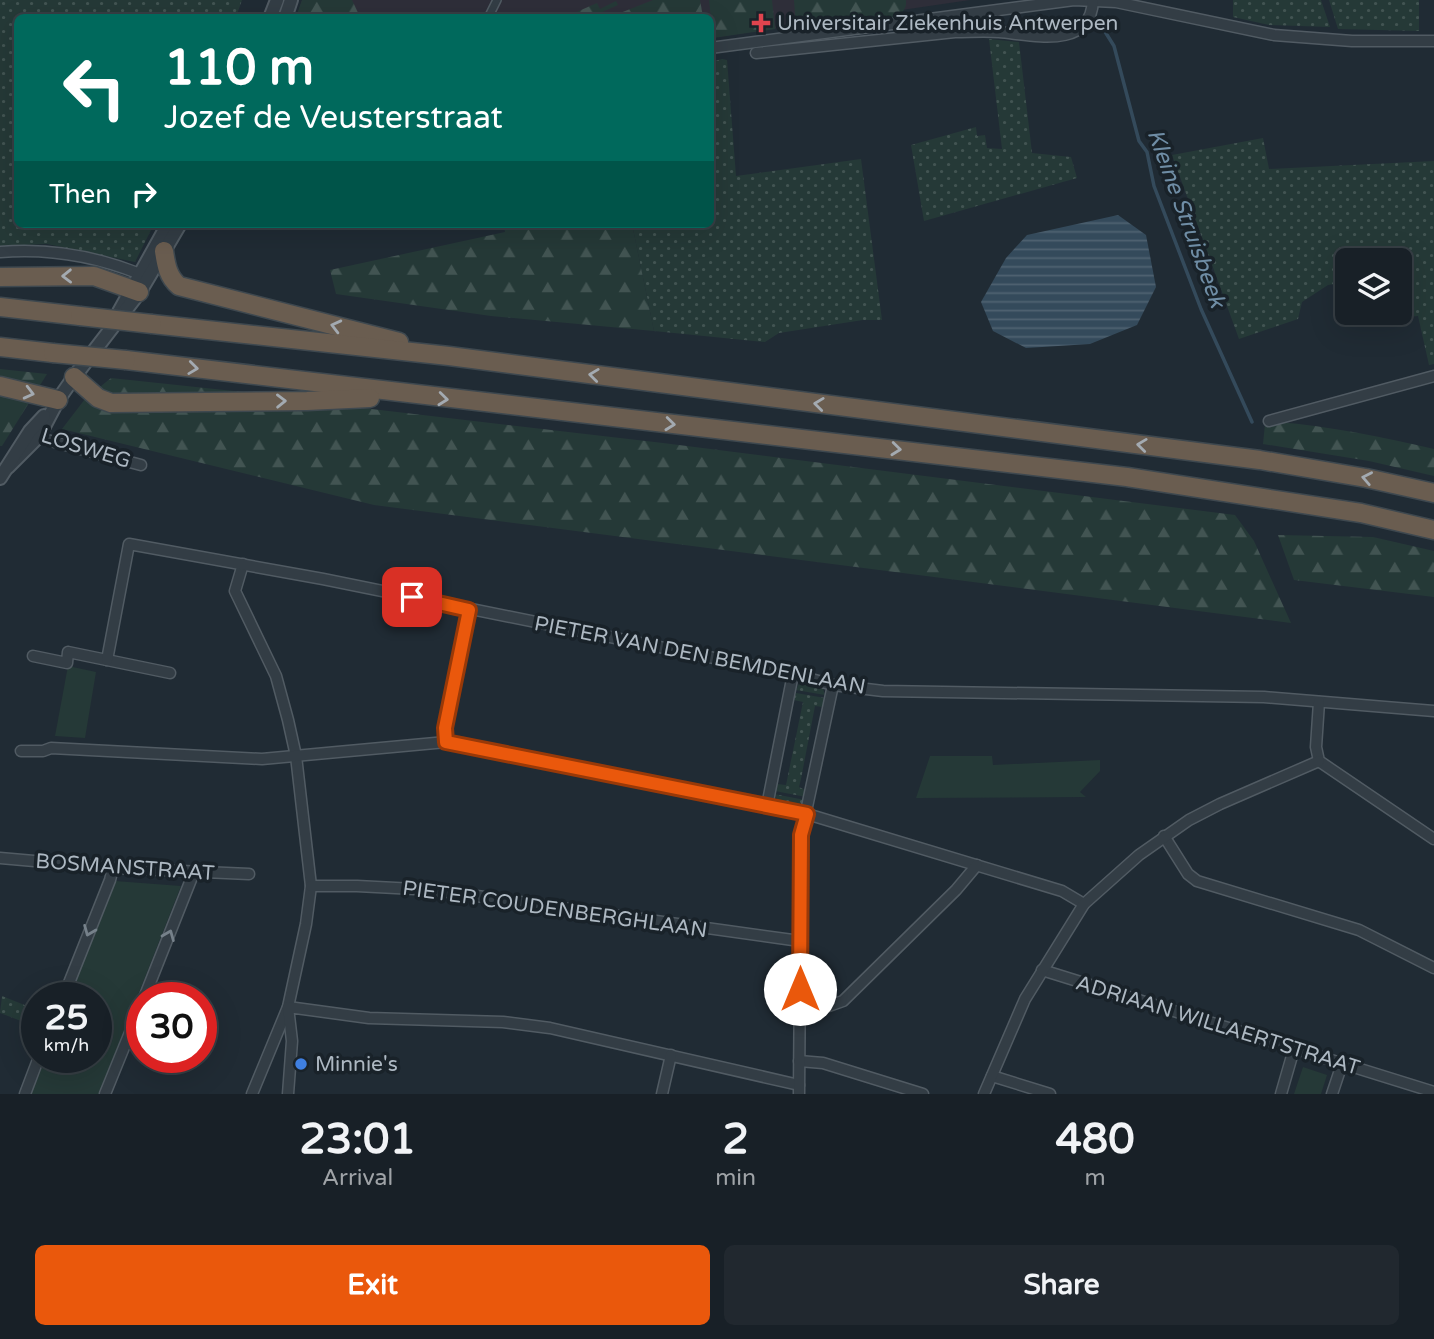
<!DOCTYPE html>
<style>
:root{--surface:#182027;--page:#21282f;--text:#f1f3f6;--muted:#9fa3a7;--line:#363e44;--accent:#ea580c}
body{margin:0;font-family:"Varela Round",sans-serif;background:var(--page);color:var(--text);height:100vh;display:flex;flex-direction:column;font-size:26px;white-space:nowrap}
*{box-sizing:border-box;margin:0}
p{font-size:23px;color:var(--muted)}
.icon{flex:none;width:38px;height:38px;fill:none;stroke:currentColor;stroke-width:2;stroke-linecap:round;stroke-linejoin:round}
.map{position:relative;height:1094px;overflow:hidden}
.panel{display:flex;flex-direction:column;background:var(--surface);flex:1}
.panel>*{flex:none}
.top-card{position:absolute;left:14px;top:14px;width:700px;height:214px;border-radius:10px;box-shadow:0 7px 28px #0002,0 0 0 2px var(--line);background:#00695c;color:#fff;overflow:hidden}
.fabs{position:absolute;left:1335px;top:248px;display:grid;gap:14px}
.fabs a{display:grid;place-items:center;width:77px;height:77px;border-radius:10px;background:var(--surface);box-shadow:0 7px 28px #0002,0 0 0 2px var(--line);font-size:35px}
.speed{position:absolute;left:21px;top:982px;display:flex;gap:14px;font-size:35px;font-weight:700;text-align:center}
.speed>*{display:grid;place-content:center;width:91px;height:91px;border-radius:50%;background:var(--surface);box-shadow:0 7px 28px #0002,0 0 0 2px var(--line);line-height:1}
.speed small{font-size:18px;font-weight:400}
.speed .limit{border:10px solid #d22;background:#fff;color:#111}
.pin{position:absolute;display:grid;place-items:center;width:60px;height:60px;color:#fff;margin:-30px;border-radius:14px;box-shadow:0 4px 10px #0006}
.me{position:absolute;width:77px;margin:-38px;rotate:0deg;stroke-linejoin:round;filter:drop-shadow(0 0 5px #0008)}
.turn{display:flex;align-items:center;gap:24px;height:147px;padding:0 35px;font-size:32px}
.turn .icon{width:91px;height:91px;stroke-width:2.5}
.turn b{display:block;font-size:49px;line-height:60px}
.then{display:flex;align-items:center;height:66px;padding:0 35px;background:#0003;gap:14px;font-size:26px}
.eta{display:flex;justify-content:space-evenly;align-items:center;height:119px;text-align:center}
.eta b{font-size:42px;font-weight:700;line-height:49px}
.action{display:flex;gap:14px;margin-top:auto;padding:14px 35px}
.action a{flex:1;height:80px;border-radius:10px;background:var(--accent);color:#fff;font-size:28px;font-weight:700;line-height:80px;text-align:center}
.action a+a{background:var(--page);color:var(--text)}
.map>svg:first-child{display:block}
.medical{fill:#2e2e39}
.grass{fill:url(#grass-dots)}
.forest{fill:url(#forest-firs)}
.park{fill:#253937}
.water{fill:url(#water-rules)}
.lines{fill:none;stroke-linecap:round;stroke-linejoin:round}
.stream{stroke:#344a5b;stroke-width:3.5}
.pedestrian-casing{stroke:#515b63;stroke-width:10}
.minor-casing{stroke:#515b63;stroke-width:13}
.tertiary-casing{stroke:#515b63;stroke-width:16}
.motorway-casing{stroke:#3e484f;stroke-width:21}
.pedestrian{stroke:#333d45;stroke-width:7}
.minor{stroke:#333d45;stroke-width:10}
.tertiary{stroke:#333d45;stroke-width:12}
.motorway{stroke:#6a5d50;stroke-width:18}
.motorway-bridge-casing{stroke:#3e484f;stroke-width:21;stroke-linecap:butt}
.motorway-bridge{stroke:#6a5d50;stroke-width:18}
.oneway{stroke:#a3aab1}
.oneway2{stroke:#76818a}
.route-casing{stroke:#983908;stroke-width:18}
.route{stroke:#ea580c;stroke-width:12}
.health-dot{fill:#e0444e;stroke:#192229;stroke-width:2.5}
.shop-dot{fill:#3f7fe0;stroke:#192229;stroke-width:2.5}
.labels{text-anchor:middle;stroke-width:7;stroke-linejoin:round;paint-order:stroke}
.poi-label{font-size:21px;fill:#adb8c2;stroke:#192229;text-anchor:start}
.street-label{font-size:21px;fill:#adb8c2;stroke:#192229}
.water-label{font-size:23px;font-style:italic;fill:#6f8da5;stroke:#192229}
</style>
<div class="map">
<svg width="1434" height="1094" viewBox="0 0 1434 1094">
<defs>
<pattern id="grass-dots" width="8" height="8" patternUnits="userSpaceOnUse" patternTransform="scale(1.75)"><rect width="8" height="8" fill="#253937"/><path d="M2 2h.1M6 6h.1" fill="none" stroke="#425452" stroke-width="1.8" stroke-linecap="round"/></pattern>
<pattern id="forest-firs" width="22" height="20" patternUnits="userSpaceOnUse" patternTransform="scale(1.75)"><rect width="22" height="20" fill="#253937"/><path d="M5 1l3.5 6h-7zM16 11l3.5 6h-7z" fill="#425452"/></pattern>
<pattern id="water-rules" width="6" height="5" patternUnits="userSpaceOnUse" patternTransform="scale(1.75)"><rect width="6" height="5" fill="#344a5b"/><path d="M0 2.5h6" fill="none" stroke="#4f6271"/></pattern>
</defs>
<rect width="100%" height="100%" fill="#202b34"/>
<polygon class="medical" points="302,0 970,0 711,38 710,18 296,18"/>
<g class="grass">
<polygon points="0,0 242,0 236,17 18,18 18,224 154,224 135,262 47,244 0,246"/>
<polygon points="1233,0 1321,0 1330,27 1269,25 1233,17"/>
<polygon points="1329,0 1419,0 1419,31 1338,29"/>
<polygon points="989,39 1019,42 1032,153 1071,157 1077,178 924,221 911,145 976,127 977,136 985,135 987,148 1002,149"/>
<polygon points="722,59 727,60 736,176 861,159 882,320 863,320 779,333 765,342 654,331 632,224 710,224 711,62"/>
<polygon points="1263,138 1269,169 1434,161 1434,364 1429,365 1418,316 1384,319 1382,313 1400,313 1400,261 1348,261 1347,282 1328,285 1302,302 1298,319 1239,339 1172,155"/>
<polygon points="805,681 822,686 825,695 796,690 799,684"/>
<polygon points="796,693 825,698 823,707 815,706 801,779 799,787 807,791 806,797 775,791 777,784 786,785 803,702 794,700"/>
<polygon points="774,794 805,800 799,806 779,802"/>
<polygon points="2,996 37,1010 37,1027 0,1013"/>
</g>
<g class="forest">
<polygon points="302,0 352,0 360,17 296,17"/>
<polygon points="653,0 700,0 703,17 610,17"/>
<polygon points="709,0 772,0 775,29 713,38"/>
<path d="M794,0H906C907,10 901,14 893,18L800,29H796Z"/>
<polygon points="616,1 618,5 591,17 565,17 597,3 600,9"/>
<polygon points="504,224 632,224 654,331 491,316 336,294 330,270 505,232"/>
<polygon points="0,369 47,374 2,446 0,446"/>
<polygon points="111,378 243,392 304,408 363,408 663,443 1235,515 1254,541 1291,623 374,505 62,429 85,399"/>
<path d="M1277,422C1330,426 1382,437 1434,449V476L1369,461L1263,444L1265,424Z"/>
<polygon points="1278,535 1373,537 1434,551 1434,597 1294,580"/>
</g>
<g class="park">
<polygon points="68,666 96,672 85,738 55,736"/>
<polygon points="930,756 992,756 993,765 1100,760 1100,771 1080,792 1086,797 916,798"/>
<polygon points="115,881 181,886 99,1094 31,1094 46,1057 96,1057 96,998 69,997"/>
<polygon points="1303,1067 1327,1075 1321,1094 1294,1094"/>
</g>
<polygon class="water" points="1118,215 1146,235 1156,287 1137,325 1090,344 1026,348 993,331 981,302 1006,258 1027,235"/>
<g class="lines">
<polyline class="stream" points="1099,22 1114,46 1139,141 1147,152 1154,186 1201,309 1252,422"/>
<defs>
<polyline id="pedestrian" points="488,18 497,0"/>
<g id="minor">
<polyline points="710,48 1074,0 1116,2 1274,35 1352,41 1434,41"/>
<path d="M756,53L955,32C970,32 984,31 999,32C1033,35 1090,50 1093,1"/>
<path d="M0,252C48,248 95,256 140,274"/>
<polyline points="1269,421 1434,376"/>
<polyline points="34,434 47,440 141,465"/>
<polyline points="243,564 235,591 276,676 288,720 296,756 311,886 306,924 288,1007 252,1094"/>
<polyline points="33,656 67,663 68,652 170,673"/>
<polyline points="107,660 129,544 323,579 793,674 833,685 883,691 1264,697 1434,711"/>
<polyline points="1319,702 1316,747 1319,761 1434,839"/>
<polyline points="446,742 445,728 469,610"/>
<polyline points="21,751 43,751 51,748 262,759 446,742 807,814 1062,891 1084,904"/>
<polyline points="767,806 793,674"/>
<polyline points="1164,836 1188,874 1197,881 1359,930 1434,968"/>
<polyline points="0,858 113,868 249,874"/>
<polyline points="311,886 357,886 434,890 800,941"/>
<polyline points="1042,970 1434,1092"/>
<polyline points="63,998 110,880 113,868"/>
<polyline points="144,998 194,872"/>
<polyline points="800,1005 829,1006 843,1001 956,890 977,865"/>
<polyline points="799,1061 823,1063 923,1094"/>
<polyline points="992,1076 1050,1094"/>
<polyline points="25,1094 39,1057"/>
<polyline points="105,1094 142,1003"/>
<polyline points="288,1094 292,1041 288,1007 369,1018 503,1022 550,1028 799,1085"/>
<polyline points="662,1094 671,1055"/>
<polyline points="799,1094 801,835 833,685"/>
<polyline points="984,1094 1025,999 1084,904 1139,855 1189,820 1220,804 1319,761"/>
<polyline points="1281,1094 1294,1049"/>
<polyline points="1332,1094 1342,1064"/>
</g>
<g id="tertiary">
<polyline points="270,18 277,0"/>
<polyline points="285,18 291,0"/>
<polyline points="119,312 168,224"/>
<polyline points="8,467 39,436 58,400 74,377 141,290 180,224"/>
<polyline points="0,478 30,431 44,416"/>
</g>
<g id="motorway">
<path d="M164,251C166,265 168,277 179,286L399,342"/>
<polyline points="0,277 94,276 139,292"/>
<polyline points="0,307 80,316"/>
<polyline points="152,324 449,356 1260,460 1366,478 1434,493"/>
<polyline points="0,347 53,353"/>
<polyline points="126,360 1127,477 1361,513 1434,530"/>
<polyline points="74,377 98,398 111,403 307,401 370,398"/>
<polyline points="0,386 58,400"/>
</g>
</defs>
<use href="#pedestrian" class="pedestrian-casing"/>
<use href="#minor" class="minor-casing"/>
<use href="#tertiary" class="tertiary-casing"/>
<use href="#motorway" class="motorway-casing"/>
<use href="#pedestrian" class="pedestrian"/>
<use href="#minor" class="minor"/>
<use href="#tertiary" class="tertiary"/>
<use href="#motorway" class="motorway"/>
<defs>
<g id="motorway-bridge">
<polyline points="80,316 152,324"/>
<polyline points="53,353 126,360"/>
</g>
</defs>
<use href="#motorway-bridge" class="motorway-bridge-casing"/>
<use href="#motorway-bridge" class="motorway-bridge"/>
</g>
<defs><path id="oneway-chevron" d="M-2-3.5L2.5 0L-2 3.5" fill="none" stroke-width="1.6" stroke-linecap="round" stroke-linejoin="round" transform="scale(1.75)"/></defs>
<g class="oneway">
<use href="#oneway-chevron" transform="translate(67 276) rotate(179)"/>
<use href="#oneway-chevron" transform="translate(336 326) rotate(-166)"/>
<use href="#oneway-chevron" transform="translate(193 368) rotate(7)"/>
<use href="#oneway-chevron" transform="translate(594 375) rotate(-173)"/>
<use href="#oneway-chevron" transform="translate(29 393) rotate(14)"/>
<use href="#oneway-chevron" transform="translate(443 399) rotate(6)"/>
<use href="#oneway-chevron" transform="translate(281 401) rotate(-1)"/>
<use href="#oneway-chevron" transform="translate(819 404) rotate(-173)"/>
<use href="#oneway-chevron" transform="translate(670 424) rotate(6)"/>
<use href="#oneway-chevron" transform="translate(1142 445) rotate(-173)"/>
<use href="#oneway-chevron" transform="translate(896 449) rotate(6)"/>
<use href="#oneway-chevron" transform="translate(1367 478) rotate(-169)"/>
</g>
<g class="oneway2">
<use href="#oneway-chevron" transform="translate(89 931) rotate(112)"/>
<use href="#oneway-chevron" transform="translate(169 935) rotate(-68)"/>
</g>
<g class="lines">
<defs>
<polyline id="route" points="412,597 469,610 445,728 446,742 807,814 801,835 800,989"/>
</defs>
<use href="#route" class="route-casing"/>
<use href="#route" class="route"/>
</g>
<path class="health-dot" d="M757.5 12.5h7v7h7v7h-7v7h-7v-7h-7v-7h7z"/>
<circle class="shop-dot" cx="301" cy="1064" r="7"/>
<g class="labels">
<g class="poi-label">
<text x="777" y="30">Universitair Ziekenhuis Antwerpen</text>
<text x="315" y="1071">Minnie's</text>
</g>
<g class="street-label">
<text transform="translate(86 448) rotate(17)" y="7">LOSWEG</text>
<text transform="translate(700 655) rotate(11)" y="7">PIETER VAN DEN BEMDENLAAN</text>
<text transform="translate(125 867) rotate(4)" y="7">BOSMANSTRAAT</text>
<text transform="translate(555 909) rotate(8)" y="7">PIETER COUDENBERGHLAAN</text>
<text transform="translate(1218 1025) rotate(17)" y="7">ADRIAAN WILLAERTSTRAAT</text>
</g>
<g class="water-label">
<text transform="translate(1187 218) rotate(70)" y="8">Kleine Struisbeek</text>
</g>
</g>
</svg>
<div class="fabs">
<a><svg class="icon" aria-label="layers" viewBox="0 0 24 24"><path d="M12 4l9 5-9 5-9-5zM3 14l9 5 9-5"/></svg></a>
</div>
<div class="speed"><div>25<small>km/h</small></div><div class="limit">30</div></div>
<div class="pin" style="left:412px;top:597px;background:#d93025"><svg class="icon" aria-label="arrive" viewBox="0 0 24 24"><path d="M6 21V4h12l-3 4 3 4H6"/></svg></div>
<svg class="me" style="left:800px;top:989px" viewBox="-20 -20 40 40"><circle r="19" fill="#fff"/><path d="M0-13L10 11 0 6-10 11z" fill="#ea580c"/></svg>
<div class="top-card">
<div class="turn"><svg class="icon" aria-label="left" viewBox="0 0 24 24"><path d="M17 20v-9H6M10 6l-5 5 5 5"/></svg><div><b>110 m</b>Jozef de Veusterstraat</div></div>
<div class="then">Then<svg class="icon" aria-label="right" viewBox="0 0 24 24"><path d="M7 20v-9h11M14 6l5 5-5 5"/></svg></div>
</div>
</div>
<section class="panel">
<div class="eta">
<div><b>23:01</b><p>Arrival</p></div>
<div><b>2</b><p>min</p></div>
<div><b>480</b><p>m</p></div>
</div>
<div class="action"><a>Exit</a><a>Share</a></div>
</section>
